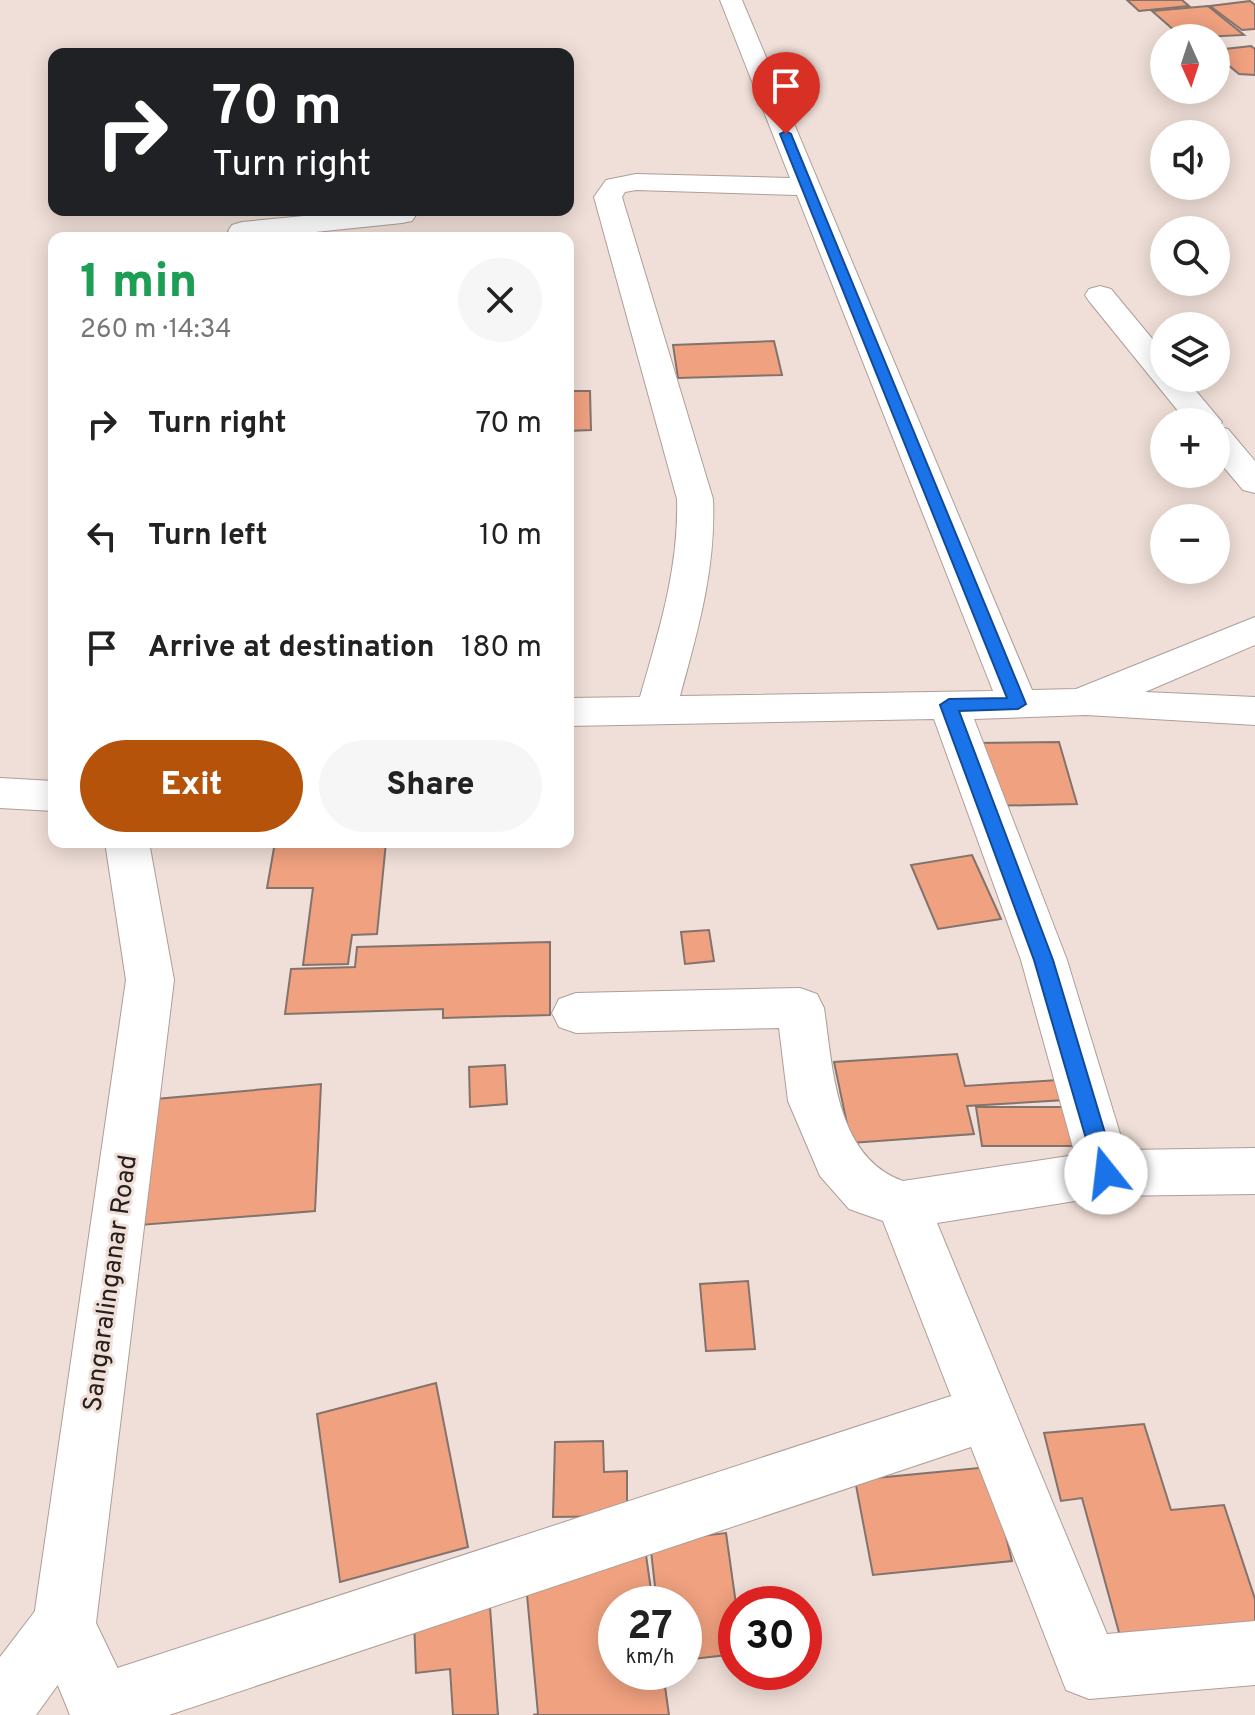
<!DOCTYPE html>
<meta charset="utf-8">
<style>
:root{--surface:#fff;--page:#f6f6f6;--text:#222;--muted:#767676;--accent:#b45309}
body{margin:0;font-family:Overpass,sans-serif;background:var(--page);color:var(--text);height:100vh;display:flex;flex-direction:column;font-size:30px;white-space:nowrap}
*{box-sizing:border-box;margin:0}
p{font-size:26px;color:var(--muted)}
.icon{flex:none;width:44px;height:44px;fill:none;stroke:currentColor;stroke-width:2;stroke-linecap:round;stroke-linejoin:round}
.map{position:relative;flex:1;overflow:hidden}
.side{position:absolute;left:48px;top:232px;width:526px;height:616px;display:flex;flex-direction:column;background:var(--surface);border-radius:16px;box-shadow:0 4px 20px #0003}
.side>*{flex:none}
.top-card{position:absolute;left:48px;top:48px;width:526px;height:168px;border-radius:16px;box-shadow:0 4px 20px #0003;background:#202124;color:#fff;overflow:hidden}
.needle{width:52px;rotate:177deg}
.buttons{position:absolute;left:1150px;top:24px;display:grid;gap:16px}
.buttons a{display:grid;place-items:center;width:80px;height:80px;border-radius:50%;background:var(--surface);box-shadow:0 4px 20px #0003;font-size:40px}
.speed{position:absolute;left:598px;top:1586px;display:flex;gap:16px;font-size:40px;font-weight:700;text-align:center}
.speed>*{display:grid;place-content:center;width:104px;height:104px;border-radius:50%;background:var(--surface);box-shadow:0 4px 20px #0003;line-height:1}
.speed small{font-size:20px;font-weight:400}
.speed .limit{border:12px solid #d22;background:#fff;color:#111}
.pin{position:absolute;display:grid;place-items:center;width:68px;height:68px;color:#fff;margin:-82px -34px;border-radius:50% 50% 50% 0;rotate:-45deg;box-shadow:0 0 8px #0007}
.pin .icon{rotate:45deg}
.me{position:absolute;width:88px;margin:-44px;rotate:344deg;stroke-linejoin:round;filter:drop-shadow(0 0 6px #0008)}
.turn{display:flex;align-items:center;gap:28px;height:168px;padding:0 32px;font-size:36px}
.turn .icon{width:104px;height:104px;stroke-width:2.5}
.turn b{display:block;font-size:56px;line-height:68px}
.round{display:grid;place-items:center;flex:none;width:84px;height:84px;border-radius:42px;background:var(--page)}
.headline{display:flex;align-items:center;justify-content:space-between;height:136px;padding:0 32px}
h1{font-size:48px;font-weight:800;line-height:60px;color:#1e9e55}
.action{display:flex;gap:16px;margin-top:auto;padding:16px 32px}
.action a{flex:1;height:92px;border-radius:48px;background:var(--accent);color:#fff;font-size:32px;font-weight:800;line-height:92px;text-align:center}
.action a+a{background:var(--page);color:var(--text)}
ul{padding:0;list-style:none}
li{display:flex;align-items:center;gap:24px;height:112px;padding:0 32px}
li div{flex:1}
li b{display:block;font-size:30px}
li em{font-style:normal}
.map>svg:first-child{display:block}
.building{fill:#f0a17f;stroke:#82736d;stroke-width:2}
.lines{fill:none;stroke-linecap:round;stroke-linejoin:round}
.minor-casing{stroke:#ae9e98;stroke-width:2}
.major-casing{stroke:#ae9e98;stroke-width:2}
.minor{fill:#fff;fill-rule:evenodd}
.major{fill:#fff;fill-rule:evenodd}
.route{fill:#1a73e8;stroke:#114b97;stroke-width:2}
.labels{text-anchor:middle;stroke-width:6;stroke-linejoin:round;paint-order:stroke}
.near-street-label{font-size:26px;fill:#26201d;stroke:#f0dfd8}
</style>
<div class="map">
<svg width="1255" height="1715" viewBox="0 0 1255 1715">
<rect width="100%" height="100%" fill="#f0dfd8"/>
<g class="building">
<polygon points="1127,0 1182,0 1189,6 1139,11"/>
<polygon points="1250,1 1255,5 1255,29 1242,30 1210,6"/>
<polygon points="1208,6 1244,35 1183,38 1152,11"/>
<polygon points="1251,46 1255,49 1255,75 1239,74 1216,55 1216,50"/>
<polygon points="774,341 782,375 678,378 673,345"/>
<polygon points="568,391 590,391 591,430 568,431"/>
<polygon points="1059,742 1077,804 990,806 975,743"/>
<polygon points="275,842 386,842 377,934 352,935 348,964 303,965 313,888 267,888"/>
<polygon points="972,855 1001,919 938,929 911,865"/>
<polygon points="709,930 714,961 685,964 681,932"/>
<polygon points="550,942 550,1015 443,1018 443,1009 285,1014 291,969 355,967 357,947"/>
<polygon points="957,1054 965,1086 1058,1080 1065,1100 967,1106 974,1134 851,1143 834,1062"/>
<polygon points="505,1065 507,1104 470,1107 469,1067"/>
<polygon points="321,1084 315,1211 140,1225 156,1099"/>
<polygon points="976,1107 1067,1107 1076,1146 982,1146"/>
<polygon points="748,1281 755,1349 706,1351 700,1284"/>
<polygon points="436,1383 468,1547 340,1582 317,1414"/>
<polygon points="1144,1424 1171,1510 1224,1505 1255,1599 1255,1633 1123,1647 1082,1498 1061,1501 1044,1433"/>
<polygon points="603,1441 604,1472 627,1471 627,1516 553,1517 555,1442"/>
<polygon points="989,1467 1012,1561 873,1575 855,1480"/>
<polygon points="726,1533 736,1604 736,1654 684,1660 684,1604 657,1604 650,1542"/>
<polygon points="646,1555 653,1604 616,1604 616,1672 663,1672 669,1715 533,1715 538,1714 525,1573"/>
<polygon points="490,1607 498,1715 453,1715 450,1669 416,1673 414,1619"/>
</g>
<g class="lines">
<defs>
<g id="minor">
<path d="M720,0H742L1032,690L1076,689L1255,617V645L1145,692L1255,697V725L1086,715L974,719L1067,960L1125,1150L1255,1148V1194L1106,1196L937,1223L1107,1634L1255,1621V1685L1089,1699L1066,1690L971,1447L169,1715H70L67,1706L76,1683L99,1674L951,1396L883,1221L849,1209L820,1176L788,1101L779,1028L576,1033L559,1027L552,1013L559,999L576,993L800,988L817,994L824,1008C833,1068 835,1157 903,1181L1075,1155L1021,960L934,719L568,726V698L640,697C659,631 679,568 677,499L594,197L606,180L636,174L790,178ZM636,190L797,195L993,691L680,696C698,630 716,568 713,499L622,197L625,192Z"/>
<polygon points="367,210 413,210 416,215 412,221 402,223 258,238 236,238 228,231 232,225 242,222"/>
<polygon points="1100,286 1111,289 1164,353 1164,378 1185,378 1222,422 1219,427 1228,429 1255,461 1255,493 1243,490 1216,458 1216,422 1187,422 1089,301 1085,295 1089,289"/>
<polygon points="64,1593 86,1602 95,1624 86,1646 36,1715 0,1715 0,1657 42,1602"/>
</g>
<g id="major">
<polygon points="0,778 54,781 54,811 0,808"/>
<polygon points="105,842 149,842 174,980 96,1623 140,1715 70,1715 33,1624 126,980"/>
</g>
</defs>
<use href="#minor" class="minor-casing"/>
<use href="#major" class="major-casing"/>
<use href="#minor" class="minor"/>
<use href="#major" class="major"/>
</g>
<polygon class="route" points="786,131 791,134 1026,704 1018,709 959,711 1053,960 1117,1173 1114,1180 1106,1183 1099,1180 1096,1173 1034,960 940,705 949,699 1007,698 780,134"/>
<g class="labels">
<g class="near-street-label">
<text transform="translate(109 1283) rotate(-82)" y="9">Sangaralinganar Road</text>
</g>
</g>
</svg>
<div class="buttons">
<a><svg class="needle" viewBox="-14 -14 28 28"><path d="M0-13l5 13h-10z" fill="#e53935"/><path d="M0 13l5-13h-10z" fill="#767676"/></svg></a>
<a><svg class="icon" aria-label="sound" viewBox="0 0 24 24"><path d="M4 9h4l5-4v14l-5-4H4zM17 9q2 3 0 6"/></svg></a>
<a><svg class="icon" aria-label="search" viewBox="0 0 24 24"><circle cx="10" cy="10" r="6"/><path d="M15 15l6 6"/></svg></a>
<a><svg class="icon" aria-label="layers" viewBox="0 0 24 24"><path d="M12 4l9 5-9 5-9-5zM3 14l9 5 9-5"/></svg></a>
<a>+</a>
<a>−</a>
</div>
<div class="speed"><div>27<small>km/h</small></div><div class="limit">30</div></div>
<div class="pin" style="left:786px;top:134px;background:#d93025"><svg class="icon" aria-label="arrive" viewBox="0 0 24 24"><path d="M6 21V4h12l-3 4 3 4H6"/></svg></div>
<svg class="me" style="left:1106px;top:1173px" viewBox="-20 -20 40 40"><circle r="19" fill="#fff"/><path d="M0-13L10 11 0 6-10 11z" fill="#1a73e8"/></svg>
<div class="top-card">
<div class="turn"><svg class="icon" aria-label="right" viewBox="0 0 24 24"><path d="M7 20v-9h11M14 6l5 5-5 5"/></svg><div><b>70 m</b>Turn right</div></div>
</div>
<section class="side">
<div class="headline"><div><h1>1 min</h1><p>260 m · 14:34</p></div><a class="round"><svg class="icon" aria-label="close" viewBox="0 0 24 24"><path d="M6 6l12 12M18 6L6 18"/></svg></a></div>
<ul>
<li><svg class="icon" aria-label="right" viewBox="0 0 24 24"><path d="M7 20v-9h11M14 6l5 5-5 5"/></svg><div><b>Turn right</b></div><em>70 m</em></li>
<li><svg class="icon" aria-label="left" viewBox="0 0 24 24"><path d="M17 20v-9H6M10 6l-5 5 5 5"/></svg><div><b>Turn left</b></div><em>10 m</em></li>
<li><svg class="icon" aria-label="arrive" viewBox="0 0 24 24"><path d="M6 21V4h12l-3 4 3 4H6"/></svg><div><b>Arrive at destination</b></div><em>180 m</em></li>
</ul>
<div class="action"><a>Exit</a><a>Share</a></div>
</section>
</div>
